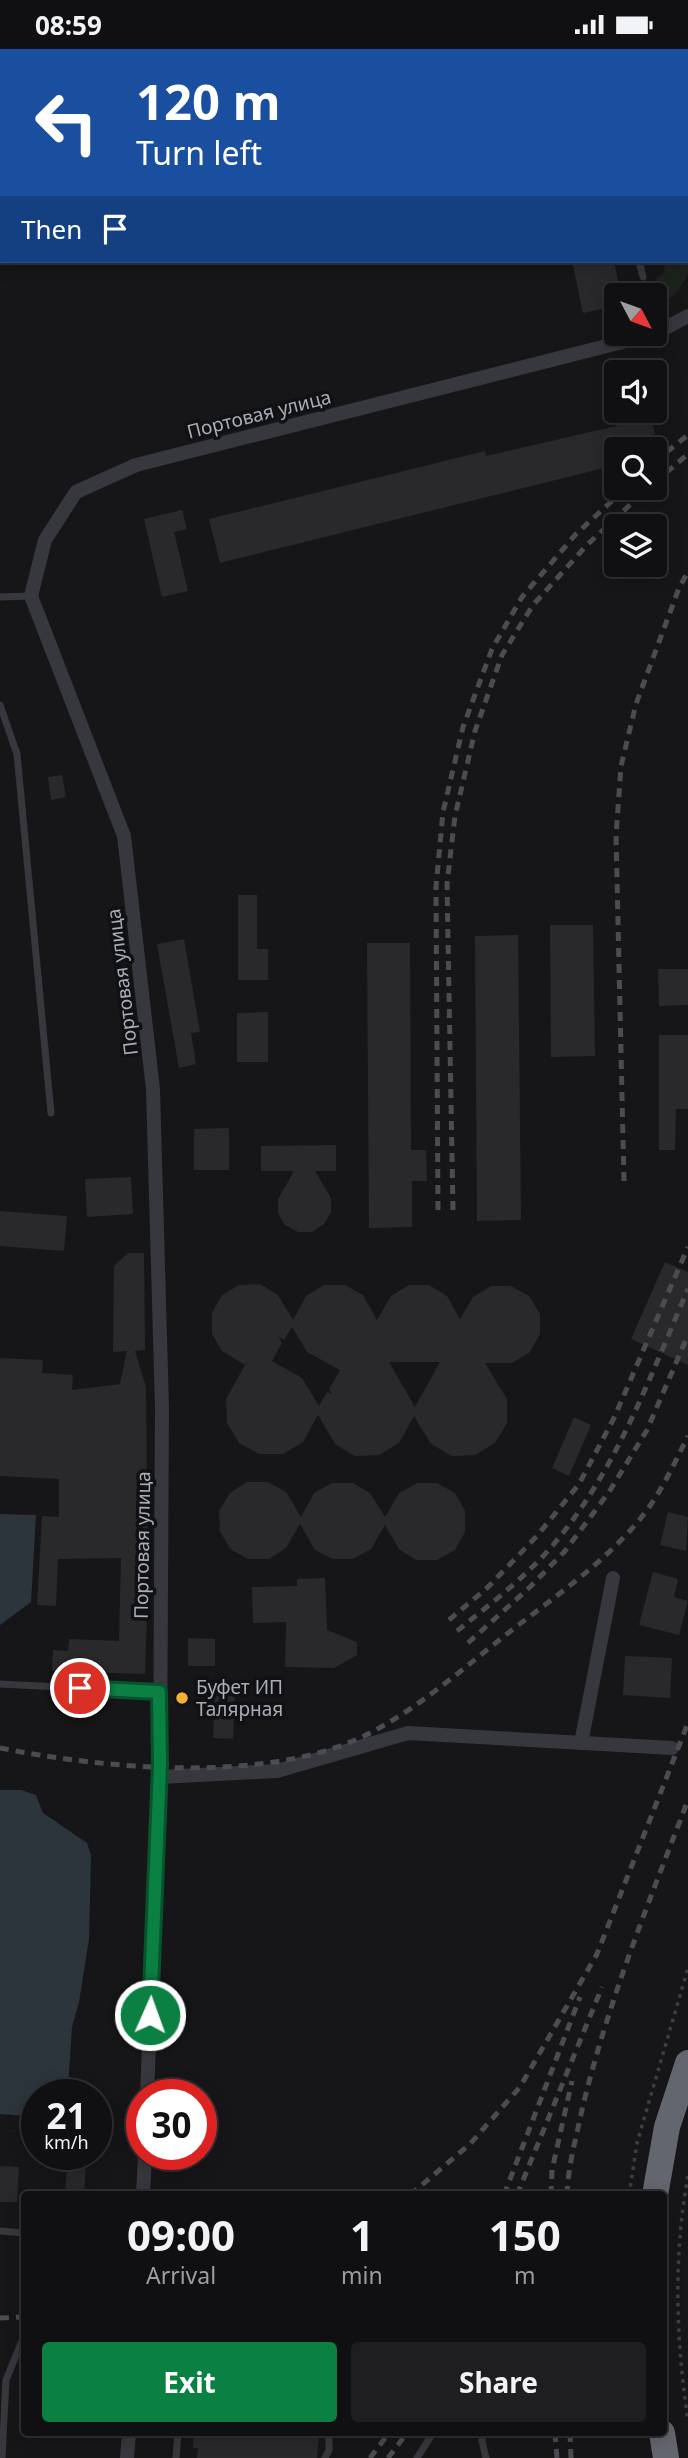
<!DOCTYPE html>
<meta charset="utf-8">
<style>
:root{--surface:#101012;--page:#1e1e20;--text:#f1f3f6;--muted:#9c9d9f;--line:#303032;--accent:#0b8043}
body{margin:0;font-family:"Noto Sans",sans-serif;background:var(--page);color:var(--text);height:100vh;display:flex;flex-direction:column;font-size:26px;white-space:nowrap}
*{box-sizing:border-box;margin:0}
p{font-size:23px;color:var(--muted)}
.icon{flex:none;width:38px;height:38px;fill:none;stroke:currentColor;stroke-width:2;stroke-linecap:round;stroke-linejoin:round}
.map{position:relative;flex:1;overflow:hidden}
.side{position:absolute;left:21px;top:2142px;width:646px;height:245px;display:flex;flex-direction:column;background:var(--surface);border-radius:7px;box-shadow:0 4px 18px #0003,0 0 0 2px var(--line)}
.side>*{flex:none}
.guide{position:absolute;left:0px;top:0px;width:690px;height:214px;box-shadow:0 4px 18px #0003,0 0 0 2px var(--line);background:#1a4fa0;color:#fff;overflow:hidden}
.needle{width:46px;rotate:131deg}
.buttons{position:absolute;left:604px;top:234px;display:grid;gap:14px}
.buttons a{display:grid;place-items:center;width:63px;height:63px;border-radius:7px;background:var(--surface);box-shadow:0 4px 18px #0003,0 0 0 2px var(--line);font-size:35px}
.speed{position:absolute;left:21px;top:2030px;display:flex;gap:14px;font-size:35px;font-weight:700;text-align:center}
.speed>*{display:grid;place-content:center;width:91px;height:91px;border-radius:50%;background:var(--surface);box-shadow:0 4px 18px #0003,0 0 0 2px var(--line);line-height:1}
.speed small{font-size:18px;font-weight:400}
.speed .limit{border:10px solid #d22;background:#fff;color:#111}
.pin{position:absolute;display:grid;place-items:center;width:60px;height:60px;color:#fff;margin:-30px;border:4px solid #fff;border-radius:50%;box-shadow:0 2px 7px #0007}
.me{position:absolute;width:77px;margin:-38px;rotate:2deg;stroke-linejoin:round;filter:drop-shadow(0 0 5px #0008)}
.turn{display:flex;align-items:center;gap:24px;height:147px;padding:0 21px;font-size:32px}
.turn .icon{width:91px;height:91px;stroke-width:2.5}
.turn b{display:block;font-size:49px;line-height:60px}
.then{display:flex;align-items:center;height:66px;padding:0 21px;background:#0003;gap:14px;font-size:26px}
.eta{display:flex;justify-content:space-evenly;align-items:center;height:119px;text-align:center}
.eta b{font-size:42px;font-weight:700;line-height:49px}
.cta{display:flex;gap:14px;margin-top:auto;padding:14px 21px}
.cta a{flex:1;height:80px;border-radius:7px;background:var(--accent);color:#fff;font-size:28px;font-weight:700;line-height:80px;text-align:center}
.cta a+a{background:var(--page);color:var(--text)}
.status{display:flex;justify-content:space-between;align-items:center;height:49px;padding:0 35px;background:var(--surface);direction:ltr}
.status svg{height:19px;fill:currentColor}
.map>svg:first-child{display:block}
.green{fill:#1c231d}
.water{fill:#2c353c}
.pier{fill:#161618}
.building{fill:#29292c;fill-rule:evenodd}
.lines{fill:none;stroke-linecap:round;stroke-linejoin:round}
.path{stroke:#3d3f44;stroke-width:3.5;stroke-dasharray:3.5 5;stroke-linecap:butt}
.lane{stroke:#37383d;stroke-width:7}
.street{stroke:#37383d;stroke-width:14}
.highway{stroke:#63666e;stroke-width:26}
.rail{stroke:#4a4c52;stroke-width:5;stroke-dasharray:9 7;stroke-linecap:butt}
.route-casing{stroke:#07532c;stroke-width:18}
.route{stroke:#0b8043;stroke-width:12}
.poi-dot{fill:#f2b134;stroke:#111113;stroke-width:2.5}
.labels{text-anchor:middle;stroke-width:7;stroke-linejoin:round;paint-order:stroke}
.street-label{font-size:19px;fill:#a8adb8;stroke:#111113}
.poi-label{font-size:19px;fill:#a8adb8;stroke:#111113;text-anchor:start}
</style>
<div class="status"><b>08:59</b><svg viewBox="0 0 49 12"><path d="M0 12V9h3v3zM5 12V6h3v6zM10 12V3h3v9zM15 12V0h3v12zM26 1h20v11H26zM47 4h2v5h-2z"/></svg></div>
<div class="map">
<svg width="688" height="2409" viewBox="0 0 688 2409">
<rect width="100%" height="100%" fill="#161618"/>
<polygon class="green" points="688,146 688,225 679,241 655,262 654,247 651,247 649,237 665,222 663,212 688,212"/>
<g class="water">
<polygon points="0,1465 36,1466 31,1553 0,1576"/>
<polygon points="0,1741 21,1741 36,1746 43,1764 87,1794 91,1806 89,1890 79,1953 72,1978 68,2038 65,2046 37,2046 37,2084 0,2082"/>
</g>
<polygon class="pier" points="0,2065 37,2068 37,2084 0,2082"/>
<g class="building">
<polygon points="572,212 614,212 621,247 616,247 616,257 583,264"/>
<polygon points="613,362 650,362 655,385 619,394 621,401 616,401 616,416 220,514 209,470 485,402 486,407 616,377"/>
<polygon points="182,461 187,480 174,483 188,542 162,548 144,470"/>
<polygon points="62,726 66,748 51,751 48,728"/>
<polygon points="238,846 257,846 257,900 268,900 268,931 238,931"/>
<polygon points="550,876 593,876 595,1007 551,1008"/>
<polygon points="518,886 521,1171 477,1172 475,887"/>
<polygon points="184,890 200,983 191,984 196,1015 179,1019 157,895"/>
<polygon points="367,894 410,894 411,1101 426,1101 427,1132 412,1132 412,1178 369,1179"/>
<polygon points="658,920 688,920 688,956 659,957"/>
<polygon points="268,963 268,1013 237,1013 237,964"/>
<polygon points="659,986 688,986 688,1060 676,1060 675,1101 659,1101"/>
<polygon points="229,1079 229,1121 194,1121 194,1080"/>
<polygon points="336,1096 336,1122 315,1122 331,1149 331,1163 324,1175 312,1183 298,1183 285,1176 278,1164 278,1150 294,1122 261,1122 261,1097"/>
<polygon points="131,1128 133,1165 87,1168 85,1130"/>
<polygon points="0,1162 67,1167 64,1202 0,1197"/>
<polygon points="128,1204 144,1204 145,1301 135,1302 146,1338 148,1534 145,1625 52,1622 53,1601 68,1602 69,1590 119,1592 121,1509 58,1510 56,1557 37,1556 42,1467 59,1468 59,1430 0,1427 0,1309 43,1311 42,1324 73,1326 72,1341 120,1335 127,1302 113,1303 114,1217"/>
<polygon points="665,1213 688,1223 688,1316 631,1290"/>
<path d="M260,1235L278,1246L293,1271L306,1247L324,1236H345L363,1246L377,1271L391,1247L409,1236H429L447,1247L460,1270L473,1248L491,1237H511L529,1247L540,1265V1285L530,1303L512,1314H485L507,1350V1374L495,1394L475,1406L452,1407L431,1395L414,1367L399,1394L379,1406L355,1407L335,1395L318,1366L303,1393L283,1405H259L239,1394L227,1374L226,1350L245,1316L222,1302L212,1285V1264L222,1246L239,1236ZM292,1278L307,1303L340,1321L329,1340L332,1345L327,1343L319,1357L302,1329L272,1312L282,1294L278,1287L284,1291ZM389,1313H440L415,1358Z"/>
<polygon points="574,1368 591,1376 569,1427 552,1419"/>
<polygon points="247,1433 268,1433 286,1443 301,1468 314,1444 332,1434 353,1434 370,1444 385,1468 399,1444 417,1434 437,1434 455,1444 465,1462 465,1483 455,1501 437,1511 416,1511 399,1500 385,1476 371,1500 353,1510 333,1510 315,1501 300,1475 286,1499 269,1510 248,1510 230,1500 220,1482 219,1462 230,1444"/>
<polygon points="668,1463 688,1468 686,1502 660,1496"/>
<polygon points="653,1523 678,1530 674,1548 688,1552 679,1586 639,1576"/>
<polygon points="325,1529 327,1581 357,1593 357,1606 334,1619 285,1618 286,1573 253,1574 252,1538 297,1537 297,1530"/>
<polygon points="188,1589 215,1590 215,1617 188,1617"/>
<polygon points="625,1607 672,1609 670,1649 623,1646"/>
<polygon points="215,1644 235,1644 233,1690 213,1689"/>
<polygon points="67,2114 86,2115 84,2146 65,2146"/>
<polygon points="0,2117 19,2118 17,2153 0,2153"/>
<polygon points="194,2384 319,2384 317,2409 197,2409 198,2399 193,2399"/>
</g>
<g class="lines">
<g class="path">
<path d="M688,2127C673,2208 676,2290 688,2372"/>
<polyline points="629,2146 637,2094 688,1919"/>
</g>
<g class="lane">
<polyline points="294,2 302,0"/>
<polyline points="0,66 2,66"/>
<polyline points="639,212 643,228"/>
<polyline points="0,548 31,547"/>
<polyline points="0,656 17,705 51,1064"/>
<polyline points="0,1635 159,1643"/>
<polyline points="0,2182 24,2184"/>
<polyline points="483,2384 482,2392 486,2409"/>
<polyline points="2,2409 6,2331 24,2287"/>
<polyline points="176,2409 178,2384"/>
<polyline points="325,2409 329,2401 329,2384"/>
<polyline points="417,2409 433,2384"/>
</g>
<g class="street">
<polyline points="654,285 688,267"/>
<polyline points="581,1694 613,1529"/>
<polyline points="160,1728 277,1722 408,1684 672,1699"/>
<polyline points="147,2046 160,1716 162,1359 153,1040 124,787 31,547 45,491 76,443 136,416 654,285"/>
<polyline points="143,2146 145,2105"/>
<polyline points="127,2409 129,2384"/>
</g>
<g class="highway">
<polyline points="655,2146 667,2078 688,2014"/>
<polyline points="662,2384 666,2409"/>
</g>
<g class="rail">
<polyline points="654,413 688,386"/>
<polyline points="654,434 688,405"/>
<polyline points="624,1132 616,787 621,717 636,655 679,539 688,523"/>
<polyline points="438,1161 436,838 443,763 463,678 492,600 522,548 576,485 626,439"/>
<polyline points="453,1161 447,835 455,767 475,682 502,606 533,556 587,496 648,439"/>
<polyline points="449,1571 487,1539 537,1487 579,1435 614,1369 688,1198"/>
<path d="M457,1582C490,1555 525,1529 553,1496C616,1422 650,1328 688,1240"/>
<polyline points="468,1594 531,1537 565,1502 609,1443 647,1381 688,1286"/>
<path d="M0,1699C108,1720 270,1736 370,1684C422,1657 467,1616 512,1581C557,1546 604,1514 640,1470C660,1446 674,1415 688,1387"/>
<polyline points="410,2146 470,2095 520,2038 597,1905 688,1674"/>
<polyline points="504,2146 580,1948"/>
<polyline points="517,2146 602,1938"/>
<polyline points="551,2146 552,2121 572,2032"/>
<path d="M567,2146C568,2117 576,2089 582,2061C607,1955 649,1853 688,1751"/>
<polyline points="0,2269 24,2268"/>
<polyline points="555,2384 557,2409"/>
<polyline points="570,2384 571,2409"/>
<polyline points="370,2409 389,2384"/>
<polyline points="388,2409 407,2384"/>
</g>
</g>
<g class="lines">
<defs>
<polyline id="route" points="80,1639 159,1643 160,1716 150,1966"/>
</defs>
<use href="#route" class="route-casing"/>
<use href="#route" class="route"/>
</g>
<circle class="poi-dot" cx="182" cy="1649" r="7"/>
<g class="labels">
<g class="street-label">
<text transform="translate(259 365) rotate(-14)" y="7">Портовая улица</text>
<text transform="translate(122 933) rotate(-97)" y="7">Портовая улица</text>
<text transform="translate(142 1496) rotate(-89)" y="7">Портовая улица</text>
</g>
<g class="poi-label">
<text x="196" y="1645">Буфет ИП<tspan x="196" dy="22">Талярная</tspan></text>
</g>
</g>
</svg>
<div class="buttons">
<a><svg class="needle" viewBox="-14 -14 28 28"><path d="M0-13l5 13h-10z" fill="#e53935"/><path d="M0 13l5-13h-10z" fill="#9c9d9f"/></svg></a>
<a><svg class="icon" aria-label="sound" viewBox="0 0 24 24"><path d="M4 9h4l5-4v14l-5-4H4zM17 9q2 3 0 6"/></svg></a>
<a><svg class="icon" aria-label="search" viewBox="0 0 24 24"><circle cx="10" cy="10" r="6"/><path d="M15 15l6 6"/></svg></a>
<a><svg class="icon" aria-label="layers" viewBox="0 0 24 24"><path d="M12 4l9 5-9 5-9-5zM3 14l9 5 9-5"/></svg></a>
</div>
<div class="speed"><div>21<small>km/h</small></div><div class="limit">30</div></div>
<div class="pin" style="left:80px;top:1639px;background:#d93025"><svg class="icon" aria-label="arrive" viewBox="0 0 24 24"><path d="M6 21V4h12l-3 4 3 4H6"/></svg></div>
<svg class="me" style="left:150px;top:1966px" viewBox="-20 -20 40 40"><circle r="17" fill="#0b8043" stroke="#fff" stroke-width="3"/><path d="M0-11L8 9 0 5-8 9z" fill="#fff"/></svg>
<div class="guide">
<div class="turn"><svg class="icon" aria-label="left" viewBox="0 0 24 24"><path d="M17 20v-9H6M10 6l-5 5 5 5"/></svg><div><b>120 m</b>Turn left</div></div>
<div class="then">Then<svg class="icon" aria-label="arrive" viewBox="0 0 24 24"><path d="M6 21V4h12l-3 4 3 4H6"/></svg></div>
</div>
<section class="side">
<div class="eta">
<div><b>09:00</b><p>Arrival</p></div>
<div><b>1</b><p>min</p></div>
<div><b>150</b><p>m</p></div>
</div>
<div class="cta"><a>Exit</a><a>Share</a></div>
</section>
</div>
